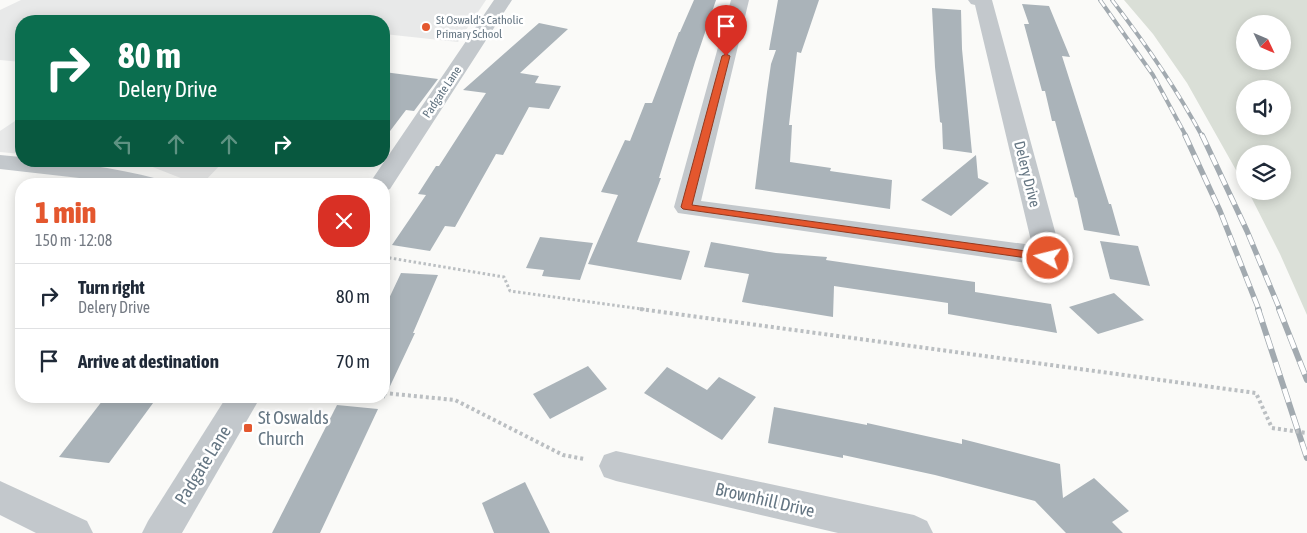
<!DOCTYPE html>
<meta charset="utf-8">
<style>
:root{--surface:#fff;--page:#f6f6f7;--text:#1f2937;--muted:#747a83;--line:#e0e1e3;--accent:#e4572e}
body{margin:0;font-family:"Asap Condensed",sans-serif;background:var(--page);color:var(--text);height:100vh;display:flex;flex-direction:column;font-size:19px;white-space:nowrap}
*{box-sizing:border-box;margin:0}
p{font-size:16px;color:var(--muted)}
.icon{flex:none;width:28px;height:28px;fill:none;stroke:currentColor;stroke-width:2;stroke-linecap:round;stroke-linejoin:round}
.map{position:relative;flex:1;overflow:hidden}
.side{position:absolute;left:15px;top:178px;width:375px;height:225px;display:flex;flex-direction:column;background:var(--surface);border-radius:20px;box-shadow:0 2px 12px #0003}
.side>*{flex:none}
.hud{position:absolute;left:15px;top:15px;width:375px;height:152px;border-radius:20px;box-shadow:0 2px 12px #0003;background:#0b6e4f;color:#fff;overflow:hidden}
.needle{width:32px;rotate:134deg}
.controls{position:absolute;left:1236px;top:15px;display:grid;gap:10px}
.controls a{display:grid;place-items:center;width:55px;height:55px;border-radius:50%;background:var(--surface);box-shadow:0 2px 12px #0003;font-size:25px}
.pin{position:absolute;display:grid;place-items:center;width:42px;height:42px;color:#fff;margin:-51px -21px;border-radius:50% 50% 50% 0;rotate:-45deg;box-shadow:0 0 5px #0007}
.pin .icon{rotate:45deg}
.me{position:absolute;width:55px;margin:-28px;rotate:278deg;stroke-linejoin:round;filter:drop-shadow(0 0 4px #0008)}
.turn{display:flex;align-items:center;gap:18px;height:105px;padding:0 20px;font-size:22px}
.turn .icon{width:65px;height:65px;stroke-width:2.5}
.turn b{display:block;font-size:35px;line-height:42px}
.lanes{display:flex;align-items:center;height:48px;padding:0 20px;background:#0003;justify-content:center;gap:25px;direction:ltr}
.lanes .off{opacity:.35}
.round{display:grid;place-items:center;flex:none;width:52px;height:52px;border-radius:20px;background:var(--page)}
.overview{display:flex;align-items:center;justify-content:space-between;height:85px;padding:0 20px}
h1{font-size:30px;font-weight:800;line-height:38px;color:var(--accent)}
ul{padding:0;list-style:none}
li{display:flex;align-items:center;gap:15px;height:65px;padding:0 20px;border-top:1px solid var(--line)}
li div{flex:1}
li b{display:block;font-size:19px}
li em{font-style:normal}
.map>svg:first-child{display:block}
.built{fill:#e8e9e9}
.green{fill:#dadfd7;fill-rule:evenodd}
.building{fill:#aab3b9}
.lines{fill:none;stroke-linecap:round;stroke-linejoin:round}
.path-far1{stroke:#bbbfc2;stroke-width:3;stroke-dasharray:2.5 2.5;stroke-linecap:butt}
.path{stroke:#bbbfc2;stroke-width:4;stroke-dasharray:3 3;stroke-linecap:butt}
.minor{fill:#c3c8cc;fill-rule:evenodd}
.rail-far2-casing{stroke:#a2aab0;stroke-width:4}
.rail-far1-casing{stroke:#a2aab0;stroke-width:5.5}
.rail-casing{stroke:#a2aab0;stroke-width:6}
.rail-far2{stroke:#fff;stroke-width:2.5;stroke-dasharray:8;stroke-linecap:butt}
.rail-far1{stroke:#fff;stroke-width:4;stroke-dasharray:11;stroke-linecap:butt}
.rail{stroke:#fff;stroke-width:4.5;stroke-dasharray:14;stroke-linecap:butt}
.path-bridge{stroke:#bbbfc2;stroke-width:4;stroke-dasharray:3 3;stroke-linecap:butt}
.route{fill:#e4572e;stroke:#94391e}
.poi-dot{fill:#e4572e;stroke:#fff;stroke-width:2}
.labels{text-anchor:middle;stroke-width:5;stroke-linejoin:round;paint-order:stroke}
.far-poi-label{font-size:12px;fill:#657683;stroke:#fff;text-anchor:start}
.far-street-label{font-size:12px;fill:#657683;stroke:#fff}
.street-label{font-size:15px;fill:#657683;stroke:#fff}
.near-poi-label{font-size:18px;fill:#657683;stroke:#fff;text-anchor:start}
.near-street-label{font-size:18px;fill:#657683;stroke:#fff}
</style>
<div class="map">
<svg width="1307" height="533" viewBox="0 0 1307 533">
<rect width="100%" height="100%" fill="#fafaf8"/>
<g class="built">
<polygon points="21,0 486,0 458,42 384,34 384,21 21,21 21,62 0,60 0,10"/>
<polygon points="21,117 21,154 0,152 0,131"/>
<polygon points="99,161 224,161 202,184 196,184 150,166"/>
</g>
<path class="green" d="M1124,0H1307V315L1280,254L1248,191H1282V154H1245V186L1187,83L1153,34ZM1245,24H1282V61H1245ZM1245,89H1282V126H1245Z"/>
<g class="building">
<polygon points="694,0 716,0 695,62 659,178 661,178 637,242 690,251 681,280 588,264 618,195 601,192 625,140 630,141 645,103 652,103 679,32 680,32"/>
<polygon points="778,0 819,0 801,53 797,52 789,125 792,125 790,162 831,168 830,171 892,180 890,209 755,189 767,92 771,64 776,50 769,50"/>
<polygon points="1022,4 1049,6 1070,57 1062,56 1109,204 1111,204 1120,236 1084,230 1077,198 1075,197 1055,121 1052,121 1045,91 1042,91 1024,24 1029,24"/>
<polygon points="932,8 961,10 962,49 972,153 943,149 942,123 940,122 935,67"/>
<polygon points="539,23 568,29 520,73 539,76 535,83 561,86 549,109 529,107 503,155 496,154 455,227 445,226 430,251 392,245 426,195 418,194 436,166 439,166 486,93 463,90"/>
<polygon points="384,72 438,79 414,111 406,110 384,139"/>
<polygon points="976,155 978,178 989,183 951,216 921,200"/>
<polygon points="540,237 593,243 580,280 542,276 544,270 526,268"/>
<polygon points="1100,241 1138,246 1150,286 1110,279"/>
<polygon points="711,242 776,253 827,257 826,260 975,282 975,292 1051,304 1057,333 948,314 948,303 834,286 833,317 742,302 749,274 704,267"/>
<polygon points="401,273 438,275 413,333 415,333 384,399 384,309"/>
<polygon points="1114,293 1144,320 1098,334 1069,307"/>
<polygon points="588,366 607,389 550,419 533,394"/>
<polygon points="667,367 707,390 719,377 756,397 722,440 644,393"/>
<polygon points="106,396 156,399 109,463 59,457"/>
<polygon points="337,405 378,409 320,533 272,533"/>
<polygon points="774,407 867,425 867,423 962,444 962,439 1060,464 1063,498 1094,478 1129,511 1112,522 1123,533 1066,533 1035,501 935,475 843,455 843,458 768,443"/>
<polygon points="525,482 550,533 494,533 482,503"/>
</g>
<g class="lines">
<polyline class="path-far1" points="384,257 504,277 510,291 649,310"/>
<g class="path">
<polyline points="640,309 1256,393 1272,428"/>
<polyline points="384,393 455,400 563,455 584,459"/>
</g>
<g class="minor">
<polygon points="494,0 512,0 390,189 384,191 384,184 369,184"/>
<polygon points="731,0 749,0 701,201 1032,245 975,5 971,4 968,0 992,0 1062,257 1058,264 1048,266 678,213 674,207"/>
<path d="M0,155L21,157V161C68,161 113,167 158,179L161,184H110L88,179L0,169Z"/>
<polygon points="227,396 261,396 182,533 142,533 148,521"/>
<polygon points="616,451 914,515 927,521 933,533 838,533 616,481 604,477 599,466 604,455"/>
<polygon points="0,481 87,521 93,533 36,533 0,515"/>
</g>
<defs>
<g id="rail-far2">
<polyline points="1100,0 1153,75 1186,136"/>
<path d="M1112,0C1145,43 1176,88 1202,136"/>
</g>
<g id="rail-far1">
<polyline points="1185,135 1220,211 1259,310"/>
<polyline points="1202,135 1247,231 1280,310"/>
</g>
<g id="rail">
<polyline points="1258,309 1307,458"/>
<polyline points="1279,309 1307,380"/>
</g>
</defs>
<use href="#rail-far2" class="rail-far2-casing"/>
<use href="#rail-far1" class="rail-far1-casing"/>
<use href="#rail" class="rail-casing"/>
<use href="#rail-far2" class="rail-far2"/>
<use href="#rail-far1" class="rail-far1"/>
<use href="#rail" class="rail"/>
<polyline class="path-bridge" points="1272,428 1307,433"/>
</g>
<polygon class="route" points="726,54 730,56 692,205 1048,254 1053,258 1052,260 1048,261 683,209 681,207 722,56"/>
<g class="poi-dot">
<circle cx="426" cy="27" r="5"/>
<rect x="243" y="423" width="10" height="10" rx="2.5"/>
</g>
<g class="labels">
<g class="far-poi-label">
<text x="436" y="24">St Oswald's Catholic<tspan x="436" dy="14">Primary School</tspan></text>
</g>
<g class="far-street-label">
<text transform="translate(442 92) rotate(-56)" y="4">Padgate Lane</text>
</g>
<g class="street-label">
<text transform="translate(1027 174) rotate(76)" y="5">Delery Drive</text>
</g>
<g class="near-poi-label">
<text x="258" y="424">St Oswalds<tspan x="258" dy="21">Church</tspan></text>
</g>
<g class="near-street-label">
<text transform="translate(203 465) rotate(-58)" y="6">Padgate Lane</text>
<text transform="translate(765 500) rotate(13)" y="6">Brownhill Drive</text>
</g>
</g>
</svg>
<div class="controls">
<a><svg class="needle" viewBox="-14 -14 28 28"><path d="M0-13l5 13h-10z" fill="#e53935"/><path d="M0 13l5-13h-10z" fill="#747a83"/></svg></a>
<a><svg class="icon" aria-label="sound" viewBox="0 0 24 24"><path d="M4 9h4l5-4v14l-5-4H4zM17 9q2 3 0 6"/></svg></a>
<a><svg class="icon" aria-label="layers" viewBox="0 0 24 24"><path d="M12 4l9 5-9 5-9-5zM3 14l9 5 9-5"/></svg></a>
</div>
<div class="pin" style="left:726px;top:56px;background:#d93025"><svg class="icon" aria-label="arrive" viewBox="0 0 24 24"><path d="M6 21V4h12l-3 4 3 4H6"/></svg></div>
<svg class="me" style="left:1048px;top:258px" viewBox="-20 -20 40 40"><circle r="17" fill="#e4572e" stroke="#fff" stroke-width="3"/><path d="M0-11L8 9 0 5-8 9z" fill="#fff"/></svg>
<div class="hud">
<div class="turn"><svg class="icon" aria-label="right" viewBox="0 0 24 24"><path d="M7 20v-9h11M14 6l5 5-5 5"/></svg><div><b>80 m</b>Delery Drive</div></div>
<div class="lanes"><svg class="icon off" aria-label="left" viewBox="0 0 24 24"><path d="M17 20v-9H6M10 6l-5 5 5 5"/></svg><svg class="icon off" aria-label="ahead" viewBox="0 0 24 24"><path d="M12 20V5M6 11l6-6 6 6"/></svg><svg class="icon off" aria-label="ahead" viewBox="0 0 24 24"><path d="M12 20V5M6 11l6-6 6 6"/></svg><svg class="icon" aria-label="right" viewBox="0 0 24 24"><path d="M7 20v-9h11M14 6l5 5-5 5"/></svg></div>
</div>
<section class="side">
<div class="overview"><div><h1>1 min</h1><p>150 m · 12:08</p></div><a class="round" style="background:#d93025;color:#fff"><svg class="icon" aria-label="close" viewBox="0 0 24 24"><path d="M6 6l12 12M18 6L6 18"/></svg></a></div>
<ul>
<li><svg class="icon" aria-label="right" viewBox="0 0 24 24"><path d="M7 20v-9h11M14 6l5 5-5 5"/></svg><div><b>Turn right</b><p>Delery Drive</p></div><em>80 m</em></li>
<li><svg class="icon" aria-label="arrive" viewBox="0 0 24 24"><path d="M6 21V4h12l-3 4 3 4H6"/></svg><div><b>Arrive at destination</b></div><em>70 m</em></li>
</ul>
</section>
</div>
